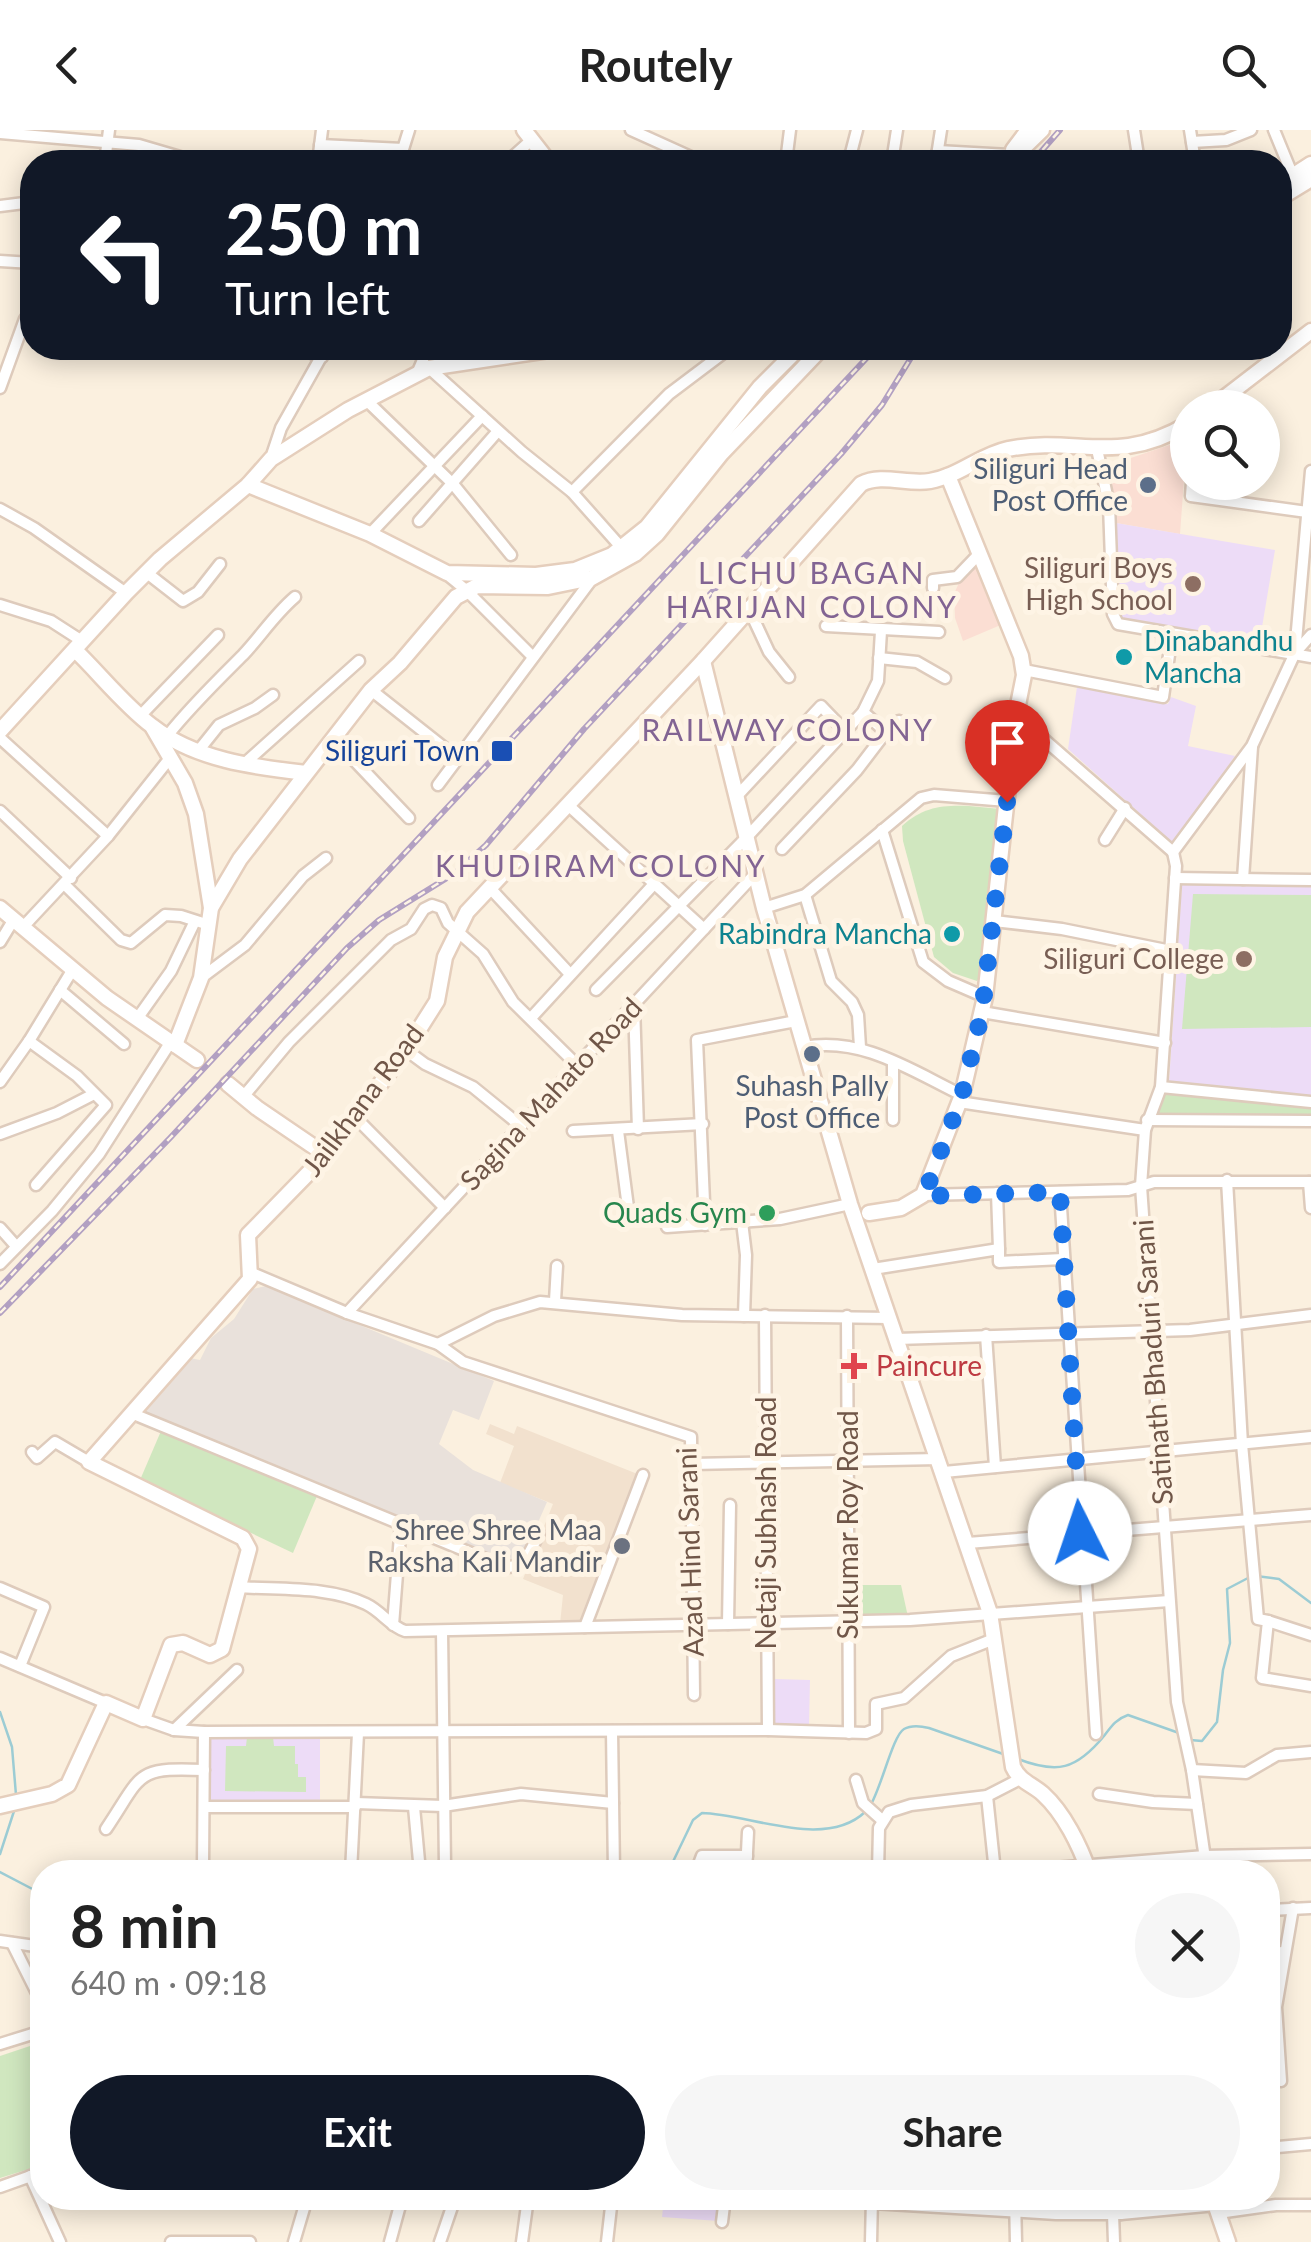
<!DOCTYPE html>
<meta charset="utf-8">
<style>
:root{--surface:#fff;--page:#f6f6f6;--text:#222;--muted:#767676;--accent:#111827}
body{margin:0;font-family:Lato,sans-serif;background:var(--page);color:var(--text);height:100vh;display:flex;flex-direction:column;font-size:38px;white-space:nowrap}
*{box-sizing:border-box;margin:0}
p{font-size:32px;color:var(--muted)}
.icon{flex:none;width:55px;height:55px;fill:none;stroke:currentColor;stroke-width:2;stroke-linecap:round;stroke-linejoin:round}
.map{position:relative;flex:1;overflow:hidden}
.panel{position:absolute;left:30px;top:1730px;width:1250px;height:350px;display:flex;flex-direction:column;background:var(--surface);border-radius:40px;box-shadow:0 5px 25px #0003}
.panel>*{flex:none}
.banner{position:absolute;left:20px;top:20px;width:1272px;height:210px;border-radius:40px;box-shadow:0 5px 25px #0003;background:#111827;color:#fff;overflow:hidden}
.fabs{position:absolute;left:1170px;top:260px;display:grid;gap:20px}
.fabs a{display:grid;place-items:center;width:110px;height:110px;border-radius:50%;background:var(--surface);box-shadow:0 5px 25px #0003;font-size:50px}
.pin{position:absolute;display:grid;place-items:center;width:85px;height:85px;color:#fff;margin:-102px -42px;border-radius:50% 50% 50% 0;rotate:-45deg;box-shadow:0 0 10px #0007}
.pin .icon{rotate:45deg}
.me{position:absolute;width:110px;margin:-55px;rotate:356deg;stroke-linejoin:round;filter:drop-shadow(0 0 8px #0008)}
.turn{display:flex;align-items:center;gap:35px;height:210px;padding:0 40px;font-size:45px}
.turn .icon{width:130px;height:130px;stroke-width:2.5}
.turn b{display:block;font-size:70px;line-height:85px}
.round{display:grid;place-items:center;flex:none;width:105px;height:105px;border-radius:52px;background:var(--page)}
.head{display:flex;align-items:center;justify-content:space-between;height:170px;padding:0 40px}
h1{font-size:60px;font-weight:700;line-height:75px}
.button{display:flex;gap:20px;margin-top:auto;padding:20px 40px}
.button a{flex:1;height:115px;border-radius:60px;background:var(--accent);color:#fff;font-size:40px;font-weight:700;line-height:115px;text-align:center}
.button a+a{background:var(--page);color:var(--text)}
header{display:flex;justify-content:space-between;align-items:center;height:130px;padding:0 40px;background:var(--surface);font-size:45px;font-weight:700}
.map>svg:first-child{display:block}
.residential{fill:#f2e1ce}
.commercial{fill:#fbded3}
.industrial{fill:#e9e1db}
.education{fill:#eddcf7}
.green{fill:#d0e7bf}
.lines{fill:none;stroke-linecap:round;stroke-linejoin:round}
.stream{stroke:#9cccd4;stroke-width:2.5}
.street-casing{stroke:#decbbc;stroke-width:15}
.secondary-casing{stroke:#e5cebc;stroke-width:19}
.street{stroke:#fff;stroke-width:10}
.secondary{stroke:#fff;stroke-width:14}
.rail-casing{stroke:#b2a0c2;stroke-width:6}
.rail{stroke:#fef4e5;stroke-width:2.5;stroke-dasharray:8;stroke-linecap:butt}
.route{stroke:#1a73e8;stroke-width:18;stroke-dasharray:0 32.4}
.service-dot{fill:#5c6f8a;stroke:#fef4e5;stroke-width:4}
.education-dot{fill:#8d6e63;stroke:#fef4e5;stroke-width:4}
.culture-dot{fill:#0f9aa8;stroke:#fef4e5;stroke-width:4}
.transit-dot{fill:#1a4fb4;stroke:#fef4e5;stroke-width:4}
.leisure-dot{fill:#2e9e5b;stroke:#fef4e5;stroke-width:4}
.health-dot{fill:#e0444e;stroke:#fef4e5;stroke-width:4}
.worship-dot{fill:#6b7280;stroke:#fef4e5;stroke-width:4}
.labels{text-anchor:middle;stroke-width:10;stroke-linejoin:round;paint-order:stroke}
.service-label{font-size:28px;fill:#4e5e75;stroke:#fef4e5;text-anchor:end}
.education-label{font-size:28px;fill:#785e54;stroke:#fef4e5;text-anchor:end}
.culture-label{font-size:28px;fill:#0d838f;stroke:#fef4e5;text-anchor:start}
.transit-label{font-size:28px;fill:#164399;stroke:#fef4e5;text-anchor:end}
.street-label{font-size:28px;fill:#705648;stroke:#fef4e5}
.leisure-label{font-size:28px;fill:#27864d;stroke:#fef4e5;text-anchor:end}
.health-label{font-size:28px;fill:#be3a42;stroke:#fef4e5;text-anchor:start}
.worship-label{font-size:28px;fill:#5b616d;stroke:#fef4e5;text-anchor:end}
.neighbourhood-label{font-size:30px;letter-spacing:2.5px;fill:#826493;stroke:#fef4e5}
</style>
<header><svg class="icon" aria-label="back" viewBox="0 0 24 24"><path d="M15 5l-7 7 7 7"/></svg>Routely<svg class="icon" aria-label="search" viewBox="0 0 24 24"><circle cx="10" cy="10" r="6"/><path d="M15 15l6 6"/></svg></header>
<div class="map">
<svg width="1311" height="2112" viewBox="0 0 1311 2112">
<rect width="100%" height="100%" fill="#fbf0df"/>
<polygon class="residential" points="490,1294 514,1304 517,1296 640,1345 582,1493 560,1494 563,1465 523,1449 553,1374 500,1353 514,1316 486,1304"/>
<g class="commercial">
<polygon points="1187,309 1180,404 1116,393 1113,360 1107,351 1113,334"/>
<polygon points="977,431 1003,494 963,511 955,488 954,464 962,446"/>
</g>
<polygon class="industrial" points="266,1156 494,1251 479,1290 453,1280 439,1314 473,1340 547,1372 522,1429 506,1431 140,1281 190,1228 200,1230 211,1208 234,1189 253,1159"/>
<g class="education">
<polygon points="1116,393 1275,420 1259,515 1120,489"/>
<polygon points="1077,557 1168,574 1171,567 1196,576 1188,616 1235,626 1174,714 1068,619"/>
<polygon points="1182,754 1311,756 1311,970 1169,952"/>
<polygon points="774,1549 810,1550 809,1597 773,1596"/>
<polygon points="206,1607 320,1607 320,1674 205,1673"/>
<polygon points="664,2068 722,2068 719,2091 662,2087"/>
</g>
<g class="green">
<path d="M969,676L1001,679L981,845L977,851L953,843L934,827L903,711L902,696C923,677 942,675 969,676Z"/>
<polygon points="1193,764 1311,765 1311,897 1182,899"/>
<polygon points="1162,961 1311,976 1311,987 1150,988"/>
<polygon points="161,1301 317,1366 293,1423 140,1350"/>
<polygon points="851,1455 901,1455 908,1487 855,1488 851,1484"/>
<polygon points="247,1607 273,1607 274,1616 295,1616 295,1634 298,1634 298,1647 306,1647 306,1662 225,1661 226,1616 246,1616"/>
<polygon points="42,1912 42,2035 0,2048 0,1926"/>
</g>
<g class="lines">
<g class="stream">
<polyline points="1256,1446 1279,1449 1311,1473"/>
<polyline points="0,1582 12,1617 16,1665"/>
<polyline points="1190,1610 1202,1611 1217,1592 1223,1540 1230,1513 1227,1459 1248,1448"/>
<path d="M1018,1629C1057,1644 1076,1640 1104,1606C1111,1597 1116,1589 1128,1585L1179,1603"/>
<path d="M870,1676C881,1659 893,1605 904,1599C911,1595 921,1596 929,1598L1006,1625"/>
<polyline points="0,1724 15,1678"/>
<polyline points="0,1742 42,1764"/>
<path d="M668,1742L693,1690L702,1683C749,1684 825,1720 865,1682"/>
</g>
<defs>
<g id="street">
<polyline points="631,0 702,32"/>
<polyline points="1134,0 1139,32"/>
<polyline points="1190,0 1195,32"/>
<polyline points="1274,0 1290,39"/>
<polyline points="0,3 139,15 197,32"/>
<polyline points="1192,12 1226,10 1251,0"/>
<polyline points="320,15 403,19"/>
<polyline points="938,21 1009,25"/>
<polyline points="105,32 109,0"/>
<polyline points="318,32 322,0"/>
<polyline points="359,32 361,17"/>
<polyline points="399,32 409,0"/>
<polyline points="507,32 527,14"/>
<polyline points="786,32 790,0"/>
<polyline points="843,32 851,23 857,0"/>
<polyline points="892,32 897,0"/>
<polyline points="936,32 941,0"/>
<polyline points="0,76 32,72"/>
<polyline points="0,131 32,133"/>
<polyline points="298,218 322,227"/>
<polyline points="453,233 463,218"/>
<polyline points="429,238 522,322 572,362 620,416"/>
<polyline points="417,244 428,218"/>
<polyline points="0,258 25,189 32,180"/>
<polyline points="366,270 453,354 511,425"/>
<polyline points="1097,319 1109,375 1113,484 1118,494 1311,527"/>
<polyline points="271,328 281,298 326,218"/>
<polyline points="1192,352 1191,366 1307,382"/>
<polyline points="572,362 669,264 730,218"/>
<polyline points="0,379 34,398 126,463"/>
<polyline points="419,391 498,301"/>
<polyline points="370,404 482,286"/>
<polyline points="444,442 466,460 533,527"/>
<polyline points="147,443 183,471 198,462 220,434"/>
<polyline points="933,458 933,450 957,447 980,423"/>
<polyline points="0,475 51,491 82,511"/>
<polyline points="748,477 769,522 789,547"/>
<polyline points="826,496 939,502"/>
<polyline points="1295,523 1311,341"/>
<polyline points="879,528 917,532 945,548"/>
<polyline points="1024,540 1163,567 1172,504"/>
<polyline points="371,560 457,628"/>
<polyline points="863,582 886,602"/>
<polyline points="141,585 218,505"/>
<polyline points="1016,585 1173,722"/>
<path d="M168,605C191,576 217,551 243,525C261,506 274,485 295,467"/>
<polyline points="0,608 108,706"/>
<polyline points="331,612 352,628 409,688"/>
<polyline points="199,620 219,595 255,578 273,565"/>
<polyline points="244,634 359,531"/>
<polyline points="438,655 592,449"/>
<polyline points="736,667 821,576 846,602"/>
<polyline points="568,675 704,799"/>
<polyline points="0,681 71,748"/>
<polyline points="882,700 923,832 948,851 985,867"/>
<polyline points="1105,710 1125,678"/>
<polyline points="782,719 857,640 886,602 899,591"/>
<polyline points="1173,722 1176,736 1161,957 1145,1000 1141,1056 1177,1572 1192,1640 1207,1742"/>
<polyline points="1173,722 1252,616 1295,523 1311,505"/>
<polyline points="1175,748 1311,750"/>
<polyline points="1243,749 1252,617"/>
<polyline points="65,755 121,810 131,813 165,785 181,786 209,795"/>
<polyline points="490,758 569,843"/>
<polyline points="805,765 831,851 852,872 858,885 860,917"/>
<polyline points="764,778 805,765 921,668 934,665 1007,671"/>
<polyline points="994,791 1062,799 1171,821"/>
<polyline points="23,797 108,706 170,628"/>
<polyline points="0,812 14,789"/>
<polyline points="201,848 245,815 303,746 326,728"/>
<polyline points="60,860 124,914"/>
<polyline points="596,860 746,708 863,582 878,551 881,501"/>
<polyline points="634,875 638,999"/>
<polyline points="982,882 1165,913"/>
<polyline points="531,888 654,754"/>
<polyline points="137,889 171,841 195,791"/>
<polyline points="29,911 77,946 106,975 36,1055"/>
<path d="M804,917C862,906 912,941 962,965"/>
<polyline points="406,920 425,934 473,957 521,996"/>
<polyline points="893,932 893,990"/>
<polyline points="0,952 29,911 73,839"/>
<polyline points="1161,957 1311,972"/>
<polyline points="243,967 289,912 391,810 411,799 424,779 432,775 441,778 448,793 483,824 513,872 577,935"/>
<polyline points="959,972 1145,1000"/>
<polyline points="355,987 445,1078"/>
<polyline points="1147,990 1311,991"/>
<polyline points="573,1001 703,994"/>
<polyline points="618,1001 629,1085"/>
<polyline points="0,1004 57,983 94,964"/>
<polyline points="1227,1050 1242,1314 1258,1489 1268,1491 1262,1548 1311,1556"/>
<polyline points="1309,1052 1311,1078"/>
<polyline points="1060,1062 1096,1604"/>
<polyline points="997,1063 999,1119"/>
<polyline points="923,1065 1128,1060 1154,1052 1311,1052"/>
<polyline points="742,1092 746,1125 744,1186"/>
<polyline points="705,1095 697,910 796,891"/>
<polyline points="667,1097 780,1089 850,1074"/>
<polyline points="0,1098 16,1116"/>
<polyline points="0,1134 52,1081 99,1024 170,913"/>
<polyline points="873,1139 999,1119 999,1132 1063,1129"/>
<polyline points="252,1143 347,1183 438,1214 463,1232 691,1307 694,1565"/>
<polyline points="555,1171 557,1136"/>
<polyline points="347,1183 755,744"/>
<polyline points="765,1185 768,1600"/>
<polyline points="847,1186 849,1603"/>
<polyline points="986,1205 995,1337"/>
<polyline points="897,1209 1190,1200 1311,1185"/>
<polyline points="438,1214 494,1186 540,1172 682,1185 890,1188"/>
<path d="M131,1283L505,1437C526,1438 531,1420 539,1403"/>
<polyline points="32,1322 37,1328 55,1312 89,1332"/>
<polyline points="692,1334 939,1329"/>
<polyline points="944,1342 1311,1307"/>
<polyline points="968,1413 1311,1385"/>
<path d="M239,1457C281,1460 328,1456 366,1474C381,1481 390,1496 405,1501L910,1490L1169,1471"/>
<polyline points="0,1458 44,1477 20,1536"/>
<polyline points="1268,1491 1311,1505"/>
<polyline points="728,1494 730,1375"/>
<polyline points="393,1495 401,1393"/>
<polyline points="585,1497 643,1345"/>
<polyline points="442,1501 445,1737"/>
<polyline points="0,1528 106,1573"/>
<polyline points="143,1589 174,1600 204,1602 768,1600 866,1603 876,1599 876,1574 904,1568 951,1526 994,1509"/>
<polyline points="174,1600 237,1540"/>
<polyline points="612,1601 614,1742"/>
<polyline points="1192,1640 1246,1643 1277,1625 1311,1622"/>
<polyline points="856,1650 863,1673 882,1690"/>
<polyline points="1099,1664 1153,1672 1197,1674"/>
<polyline points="987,1666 995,1742"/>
<polyline points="356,1673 443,1676 521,1664 613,1673"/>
<polyline points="204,1677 355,1677"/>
<polyline points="414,1677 420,1742"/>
<path d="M106,1699C143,1644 134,1637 204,1640"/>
<polyline points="203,1736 204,1602"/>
<polyline points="351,1742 358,1603"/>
<polyline points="521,1742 524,1742"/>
<polyline points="696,1742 702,1726 747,1726"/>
<polyline points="746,1742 748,1702"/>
<polyline points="878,1742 879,1698 889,1682 911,1675 987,1666 1020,1649"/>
<polyline points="1003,1742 1205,1726 1311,1724"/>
<polyline points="1268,1780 1311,1778"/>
<polyline points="0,1811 42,1817"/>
<polyline points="12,1813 42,1873"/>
<polyline points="1268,1823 1284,1822"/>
<polyline points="0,1914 42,1901"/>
<polyline points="1281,1951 1276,1877 1293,1778"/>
<polyline points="1268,2018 1311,2014"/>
<polyline points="30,2046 60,2112"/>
<polyline points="0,2057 42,2042"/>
<polyline points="1015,2068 1016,2112"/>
<polyline points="1120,2068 1121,2084 1216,2075"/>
<polyline points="872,2073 1056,2084 1121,2084"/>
<polyline points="1218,2083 1276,2075 1311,2075"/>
<polyline points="1113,2084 1114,2112"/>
<polyline points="722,2092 725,2068"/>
<polyline points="171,2112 250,2112"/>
<polyline points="294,2112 307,2068"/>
<polyline points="390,2112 402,2068"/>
<polyline points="440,2112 455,2068"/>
<polyline points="522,2112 528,2068"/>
<polyline points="607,2112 612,2068"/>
<polyline points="871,2112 872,2068"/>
</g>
<g id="secondary">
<polyline points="524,0 549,32"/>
<polyline points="1013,20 1028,0"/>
<polyline points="1009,32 1042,0"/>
<polyline points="1280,54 1311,34"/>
<polyline points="1280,68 1311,49"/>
<polyline points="1211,278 1311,201"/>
<polyline points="248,355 370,404 447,443 536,445 575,440 612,425 647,397 760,257 799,218"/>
<path d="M75,520C100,544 124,575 152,596C195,630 254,637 306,643"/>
<path d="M703,531L764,778L850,1074L990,1483L1013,1637C1020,1652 1032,1654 1043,1664C1064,1683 1080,1716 1089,1742"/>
<polyline points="153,598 185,653 196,684 211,778"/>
<polyline points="0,601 126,463 160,429 248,355 271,329 348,280 429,238 562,218"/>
<polyline points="0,778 107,868 197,930"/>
<polyline points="175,915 201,848 211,778 240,729 371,560 400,533 456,467 477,456 548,457 592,448 635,424 657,404 721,324 822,218"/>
<polyline points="228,954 257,978 326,1025"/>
<polyline points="869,1083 901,1078 923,1065 962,965 985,867 1016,585 1024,545 1021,526 948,346"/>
<path d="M0,1676L52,1664L68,1655L106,1573L143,1589L171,1515L183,1513L210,1525L222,1519L249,1419L243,1408L89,1332L250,1149L248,1105L326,1025L406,920L437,871L445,827L467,782L703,531L861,354C882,343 907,355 930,351C959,346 980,325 1008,319C1077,305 1116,337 1188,294"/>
<polyline points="1213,2068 1228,2112"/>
</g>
</defs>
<use href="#street" class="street-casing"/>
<use href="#secondary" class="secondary-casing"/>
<use href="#street" class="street"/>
<use href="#secondary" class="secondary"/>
<defs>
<g id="rail">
<polyline points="1032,32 1060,0"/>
<polyline points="0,1157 876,218"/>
<polyline points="0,1183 170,1008 347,818 379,790 455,743 486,715 584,599 841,324 882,275 917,218"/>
</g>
</defs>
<use href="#rail" class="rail-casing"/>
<use href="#rail" class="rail"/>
</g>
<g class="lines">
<polyline class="route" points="1007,672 982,882 962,965 924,1066 1060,1062 1080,1403"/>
</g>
<g class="service-dot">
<circle cx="1148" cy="355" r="10"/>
<circle cx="812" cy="924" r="10"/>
</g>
<g class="education-dot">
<circle cx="1193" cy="454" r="10"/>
<circle cx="1244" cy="829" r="10"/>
</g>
<g class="culture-dot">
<circle cx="1124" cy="527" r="10"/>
<circle cx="952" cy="804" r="10"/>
</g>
<rect class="transit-dot" x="490" y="609" width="24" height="24" rx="5"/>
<circle class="leisure-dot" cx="767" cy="1083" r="10"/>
<path class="health-dot" d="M849 1221h10v10h10v10h-10v10h-10v-10h-10v-10h10z"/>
<circle class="worship-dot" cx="622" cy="1416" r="10"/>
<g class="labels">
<g class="service-label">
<text x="1128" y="349">Siliguri Head<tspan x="1128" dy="32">Post Office</tspan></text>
<text x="812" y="966" text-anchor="middle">Suhash Pally<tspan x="812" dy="32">Post Office</tspan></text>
</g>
<g class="education-label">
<text x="1173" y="448">Siliguri Boys<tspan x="1173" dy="32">High School</tspan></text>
<text x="1224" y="839">Siliguri College</text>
</g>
<g class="culture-label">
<text x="1144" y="521">Dinabandhu<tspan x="1144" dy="32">Mancha</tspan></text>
<text x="932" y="814" text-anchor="end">Rabindra Mancha</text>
</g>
<g class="transit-label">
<text x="480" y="631">Siliguri Town</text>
</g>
<g class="street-label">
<text transform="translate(551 964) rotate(-47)" y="10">Sagina Mahato Road</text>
<text transform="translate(363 970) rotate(-53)" y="10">Jailkhana Road</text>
<text transform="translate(1153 1232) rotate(-94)" y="10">Satinath Bhaduri Sarani</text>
<text transform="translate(766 1393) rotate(-90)" y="10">Netaji Subhash Road</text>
<text transform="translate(848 1395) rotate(-90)" y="10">Sukumar Roy Road</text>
<text transform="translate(690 1422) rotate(-92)" y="10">Azad Hind Sarani</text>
</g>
<g class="leisure-label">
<text x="747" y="1093">Quads Gym</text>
</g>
<g class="health-label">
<text x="876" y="1246">Paincure</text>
</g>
<g class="worship-label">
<text x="602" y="1410">Shree Shree Maa<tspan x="602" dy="32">Raksha Kali Mandir</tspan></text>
</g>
<g class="neighbourhood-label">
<text x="812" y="454">LICHU BAGAN<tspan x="812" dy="34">HARIJAN COLONY</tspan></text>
<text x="788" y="611">RAILWAY COLONY</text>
<text x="601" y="747">KHUDIRAM COLONY</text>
</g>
</g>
</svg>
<div class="fabs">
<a><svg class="icon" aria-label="search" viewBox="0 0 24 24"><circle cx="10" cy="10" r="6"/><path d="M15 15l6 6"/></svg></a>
</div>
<div class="pin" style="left:1007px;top:672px;background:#d93025"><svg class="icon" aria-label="arrive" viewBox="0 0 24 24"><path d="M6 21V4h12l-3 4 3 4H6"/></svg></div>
<svg class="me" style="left:1080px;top:1403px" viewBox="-20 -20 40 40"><circle r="19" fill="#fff"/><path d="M0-13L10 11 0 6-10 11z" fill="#1a73e8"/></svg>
<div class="banner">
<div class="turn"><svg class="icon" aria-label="left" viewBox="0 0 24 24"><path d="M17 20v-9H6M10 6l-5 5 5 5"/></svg><div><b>250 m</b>Turn left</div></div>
</div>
<section class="panel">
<div class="head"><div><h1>8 min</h1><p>640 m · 09:18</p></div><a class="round"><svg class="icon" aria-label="close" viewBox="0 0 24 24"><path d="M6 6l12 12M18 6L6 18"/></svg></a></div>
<div class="button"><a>Exit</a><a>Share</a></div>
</section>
</div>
